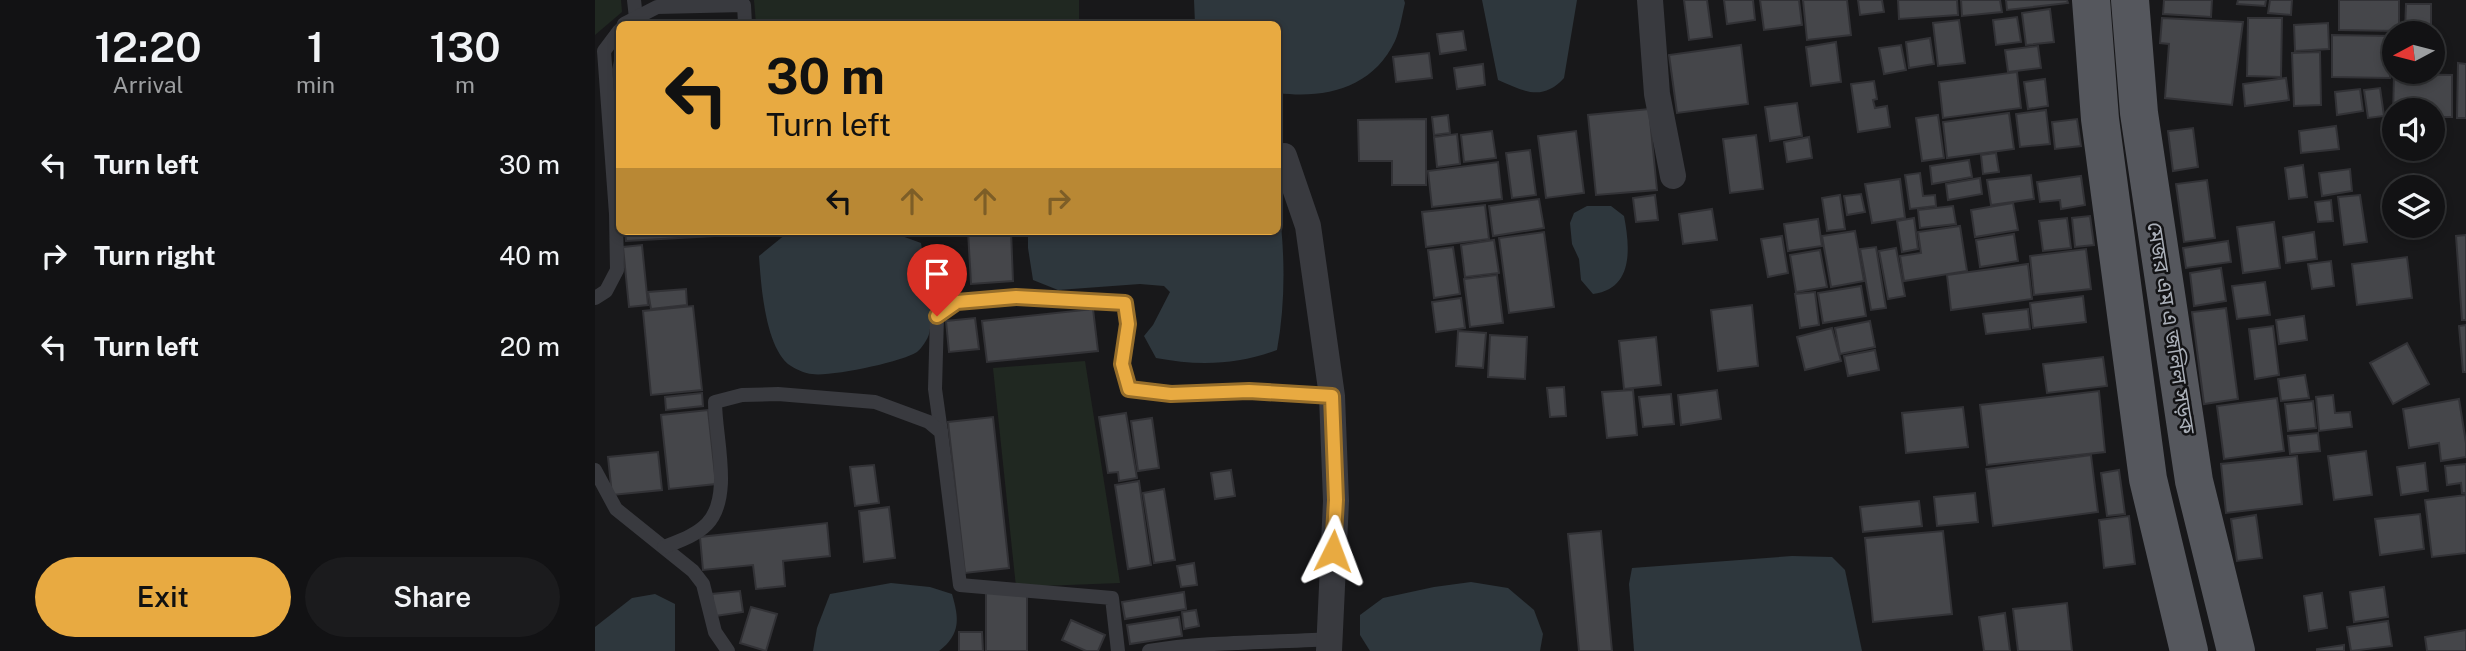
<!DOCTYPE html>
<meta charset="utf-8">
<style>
:root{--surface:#121214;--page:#1b1b1d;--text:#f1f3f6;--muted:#9c9ea0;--line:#313234;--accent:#e8aa41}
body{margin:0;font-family:"Public Sans","Noto Sans Bengali",sans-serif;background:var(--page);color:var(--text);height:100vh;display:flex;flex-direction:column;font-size:26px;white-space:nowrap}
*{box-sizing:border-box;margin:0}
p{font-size:23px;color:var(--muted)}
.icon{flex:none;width:38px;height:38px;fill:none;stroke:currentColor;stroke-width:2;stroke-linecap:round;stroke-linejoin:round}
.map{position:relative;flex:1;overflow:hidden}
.drawer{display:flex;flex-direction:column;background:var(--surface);width:595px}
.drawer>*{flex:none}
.banner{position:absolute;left:21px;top:21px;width:665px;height:214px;border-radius:10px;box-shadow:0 4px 10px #0003,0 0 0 2px var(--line);background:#e8aa41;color:#111;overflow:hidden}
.needle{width:46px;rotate:263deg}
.buttons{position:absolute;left:1787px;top:21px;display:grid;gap:14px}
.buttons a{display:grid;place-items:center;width:63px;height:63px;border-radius:50%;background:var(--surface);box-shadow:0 4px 10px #0003,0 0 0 2px var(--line);font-size:35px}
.pin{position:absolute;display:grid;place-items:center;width:60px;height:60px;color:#fff;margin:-72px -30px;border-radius:50% 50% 50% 0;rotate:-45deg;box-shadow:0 0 7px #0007}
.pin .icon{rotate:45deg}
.me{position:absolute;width:77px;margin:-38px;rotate:3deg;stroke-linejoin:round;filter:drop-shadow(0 0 5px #0008)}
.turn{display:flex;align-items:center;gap:24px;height:147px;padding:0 35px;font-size:32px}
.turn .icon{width:91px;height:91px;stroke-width:2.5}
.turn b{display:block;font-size:49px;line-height:60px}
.lanes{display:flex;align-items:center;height:66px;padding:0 35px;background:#0003;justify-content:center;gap:35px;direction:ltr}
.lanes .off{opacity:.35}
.eta{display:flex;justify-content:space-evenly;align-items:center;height:119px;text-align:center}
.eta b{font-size:42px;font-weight:600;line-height:49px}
.cta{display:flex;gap:14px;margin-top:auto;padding:14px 35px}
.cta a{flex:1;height:80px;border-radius:42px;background:var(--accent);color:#111;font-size:28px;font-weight:600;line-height:80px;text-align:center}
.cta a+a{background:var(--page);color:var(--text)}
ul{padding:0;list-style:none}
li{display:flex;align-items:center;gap:21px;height:91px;padding:0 35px}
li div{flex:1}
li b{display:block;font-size:26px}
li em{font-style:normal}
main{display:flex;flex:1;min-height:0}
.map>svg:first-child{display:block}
.green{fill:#202821}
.water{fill:#2e373d}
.building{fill:#45464a;stroke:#323236;stroke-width:2}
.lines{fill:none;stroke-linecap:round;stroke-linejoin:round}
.lane{stroke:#393a3f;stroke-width:14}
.street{stroke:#393a3f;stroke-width:26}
.primary{stroke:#55575d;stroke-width:38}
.route-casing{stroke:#976e2a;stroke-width:18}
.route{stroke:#e8aa41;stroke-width:12}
.labels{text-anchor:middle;stroke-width:5;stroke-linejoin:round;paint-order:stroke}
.street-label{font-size:21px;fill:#abb0b9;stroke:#131315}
</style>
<main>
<section class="drawer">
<div class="eta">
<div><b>12:20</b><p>Arrival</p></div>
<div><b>1</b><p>min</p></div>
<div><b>130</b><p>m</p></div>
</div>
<ul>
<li><svg class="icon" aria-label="left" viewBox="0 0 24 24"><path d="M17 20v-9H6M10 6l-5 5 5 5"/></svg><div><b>Turn left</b></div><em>30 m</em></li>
<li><svg class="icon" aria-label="right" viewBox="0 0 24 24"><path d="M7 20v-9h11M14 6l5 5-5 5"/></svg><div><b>Turn right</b></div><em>40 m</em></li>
<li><svg class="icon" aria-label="left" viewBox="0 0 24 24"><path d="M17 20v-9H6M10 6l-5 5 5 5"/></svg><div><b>Turn left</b></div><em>20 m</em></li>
</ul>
<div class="cta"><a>Exit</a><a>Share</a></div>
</section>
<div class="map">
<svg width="1871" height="651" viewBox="0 0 1871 651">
<rect width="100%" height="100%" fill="#18181a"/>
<g class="green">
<polygon points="0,0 26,0 27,12 0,35"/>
<polygon points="159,0 484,0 484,24 161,24"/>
<polygon points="490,361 525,583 421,587 398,368"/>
</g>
<g class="water">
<path d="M599,0H809L810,3C807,15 805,30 800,41C778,88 730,99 683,93L682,24H600Z"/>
<path d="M887,0H982L969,78C947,102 929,91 903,80Z"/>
<path d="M683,200C690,249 691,301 682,350C642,365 603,366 561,358L549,336L558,325L575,292L569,286L545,284L463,290L438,280L433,248V231H682Z"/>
<path d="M992,206H1016L1029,216C1035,247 1039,289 998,294L986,280L984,259L977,244L975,223L979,213Z"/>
<path d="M206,231H293L326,243C329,263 339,317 334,334C333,339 326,349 322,352C307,362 235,377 217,374C211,374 198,368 193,364C170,344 166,285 164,256L191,234Z"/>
<polygon points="1197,556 1237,557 1250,570 1267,651 1039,651 1034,584 1037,568"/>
<polygon points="876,582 913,588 939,610 948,634 945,651 775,651 765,635 765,615 788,598 839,587"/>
<path d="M296,583L335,587L357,594C364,618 366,634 344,651H218L222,628L235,594Z"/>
<polygon points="60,594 80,604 80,651 0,651 0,627 37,598"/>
</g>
<g class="building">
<polygon points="1089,0 1112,0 1117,37 1094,40"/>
<polygon points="1129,0 1158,0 1160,20 1132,24"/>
<polygon points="1165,0 1204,0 1207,25 1169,30"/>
<polygon points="1208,0 1252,0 1256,35 1212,40"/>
<polygon points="1263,0 1287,0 1289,12 1265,15"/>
<polygon points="1303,0 1362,0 1363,15 1304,19"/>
<polygon points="1366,0 1405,0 1407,12 1367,16"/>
<polygon points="1411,0 1472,0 1473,3 1412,10"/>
<polygon points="1569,0 1617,0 1616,17 1568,14"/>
<polygon points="1643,0 1671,0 1670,6 1642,4"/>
<polygon points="1675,0 1697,0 1696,15 1673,13"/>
<polygon points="1744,0 1804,0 1804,31 1744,30"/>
<polygon points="1811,4 1836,4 1836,33 1810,33"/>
<polygon points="1455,9 1459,42 1431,45 1427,13"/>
<polygon points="1422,17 1426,42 1401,45 1398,20"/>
<polygon points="1567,18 1648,22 1637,105 1570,98 1574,44 1565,43"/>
<polygon points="1653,18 1687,18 1686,77 1652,76"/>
<polygon points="1364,20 1370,63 1343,66 1338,23"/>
<polygon points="1733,23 1734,49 1700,51 1699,25"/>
<polygon points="868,31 871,50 845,54 842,34"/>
<polygon points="1737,35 1796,36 1795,78 1737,77"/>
<polygon points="1335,38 1339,64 1314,68 1311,42"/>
<polygon points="1241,42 1246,82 1216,86 1211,47"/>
<polygon points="1146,45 1153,104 1082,113 1074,55"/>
<polygon points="1306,45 1311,70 1289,74 1284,48"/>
<polygon points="1443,46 1446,68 1413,72 1410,50"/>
<polygon points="24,50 24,152 18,69 22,53"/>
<polygon points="1725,52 1726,105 1699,106 1697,53"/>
<polygon points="834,53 837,78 801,82 798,57"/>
<polygon points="1863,63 1871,64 1871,118 1862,118"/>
<polygon points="888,64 890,85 862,89 859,68"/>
<polygon points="1422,72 1426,108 1348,118 1344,82"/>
<polygon points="1799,74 1857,75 1857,117 1838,117 1838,110 1799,110 1798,117"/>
<polygon points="1691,78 1694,100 1650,106 1648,84"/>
<polygon points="1450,79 1453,106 1433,109 1429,82"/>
<polygon points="1279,81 1282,99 1278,100 1280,108 1292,106 1295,127 1263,132 1256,84"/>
<polygon points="1785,88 1789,116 1773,118 1769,90"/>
<polygon points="1765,89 1768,111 1742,115 1740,92"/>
<polygon points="1202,103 1207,136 1175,141 1170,107"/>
<polygon points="1054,109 1062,190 1001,195 993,115"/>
<polygon points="1451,110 1455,144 1425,147 1421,114"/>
<polygon points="1414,113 1419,149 1352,158 1348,122"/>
<polygon points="853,115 855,133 839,135 837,117"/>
<polygon points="1343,115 1349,158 1327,161 1321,118"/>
<polygon points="831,119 831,185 797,185 797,161 764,161 763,120"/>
<polygon points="1482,119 1486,146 1460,149 1457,122"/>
<polygon points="1741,126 1744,149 1706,153 1704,131"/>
<polygon points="1598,128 1603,167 1578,171 1573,131"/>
<polygon points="897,131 901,158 869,162 866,135"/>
<polygon points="981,131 989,193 951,198 943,136"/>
<polygon points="862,134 865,164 842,167 839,137"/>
<polygon points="1161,135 1168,189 1135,193 1128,139"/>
<polygon points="1214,137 1217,158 1192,162 1189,142"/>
<polygon points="935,150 941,195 917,198 911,153"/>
<polygon points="1401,153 1404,172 1388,174 1386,155"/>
<polygon points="1374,160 1377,177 1337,184 1335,166"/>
<polygon points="903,162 907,199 837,207 833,171"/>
<polygon points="1708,165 1712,197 1694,199 1690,168"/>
<polygon points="1755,169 1757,191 1727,196 1724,173"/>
<polygon points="1325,173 1328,196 1340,195 1341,206 1315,209 1310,175"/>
<polygon points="1436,175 1439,199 1396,205 1392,180"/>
<polygon points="1486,176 1490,205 1466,209 1465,200 1445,202 1442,182"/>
<polygon points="1385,178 1387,194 1353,200 1351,184"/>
<polygon points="1305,179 1310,218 1277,223 1270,184"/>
<polygon points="1612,180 1620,238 1589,242 1581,184"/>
<polygon points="1266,194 1270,212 1252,215 1249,196"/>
<polygon points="1060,195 1063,220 1041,222 1038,198"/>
<polygon points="1245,195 1250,229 1232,231 1227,198"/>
<polygon points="1765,195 1772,242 1749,245 1743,197"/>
<polygon points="944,199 949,228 898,236 894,206"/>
<polygon points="1736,200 1738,221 1723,222 1720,202"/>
<polygon points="1418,203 1423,230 1380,237 1376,210"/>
<polygon points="890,205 894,239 831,247 827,212"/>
<polygon points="1358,206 1361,224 1325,228 1323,210"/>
<polygon points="1117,209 1122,240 1088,244 1084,214"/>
<polygon points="1495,216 1499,245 1480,247 1477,218"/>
<polygon points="1319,218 1323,249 1307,252 1302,221"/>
<polygon points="1472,218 1476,248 1448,251 1444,221"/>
<polygon points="1223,219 1227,246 1193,251 1189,224"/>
<polygon points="1679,222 1685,268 1648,273 1642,227"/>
<polygon points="1365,226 1372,271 1309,281 1305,256 1326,253 1323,232"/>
<polygon points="30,231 137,231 137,235 31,241"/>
<polygon points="373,231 416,231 418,281 376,284"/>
<polygon points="1260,231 1269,281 1236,287 1227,236"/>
<polygon points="949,232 959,307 914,313 904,238"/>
<polygon points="1719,232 1722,259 1691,263 1688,237"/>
<polygon points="1419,234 1423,261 1385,267 1381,240"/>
<polygon points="1871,235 1871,320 1867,320 1861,236"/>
<polygon points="1187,236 1193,273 1173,277 1166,239"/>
<polygon points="899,240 904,273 870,277 866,245"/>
<polygon points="1633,241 1636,262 1591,268 1588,248"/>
<polygon points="47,245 53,305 34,307 28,247"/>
<polygon points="858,247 865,294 839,298 833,250"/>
<polygon points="1281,247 1291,308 1276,310 1265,249"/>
<polygon points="1301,248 1310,296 1293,299 1284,251"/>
<polygon points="1491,249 1496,289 1439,295 1435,256"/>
<polygon points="1225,250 1232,287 1201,292 1195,255"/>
<polygon points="1812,257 1817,298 1762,305 1757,264"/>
<polygon points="1736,261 1739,286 1717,289 1713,264"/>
<polygon points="1433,264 1437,299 1356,310 1352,275"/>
<polygon points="1626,268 1631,301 1599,306 1595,273"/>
<polygon points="902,275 908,323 875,327 869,279"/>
<polygon points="1670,282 1675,315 1642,319 1637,286"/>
<polygon points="1266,286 1271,316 1228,323 1223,293"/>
<polygon points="91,289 92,305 56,309 53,292"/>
<polygon points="1220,292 1224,325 1205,328 1200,294"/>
<polygon points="1488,296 1491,322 1438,328 1435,303"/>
<polygon points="866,298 870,328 841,332 837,302"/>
<polygon points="1157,305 1163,366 1123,371 1116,310"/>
<polygon points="98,306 107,390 56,395 48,311"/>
<polygon points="1631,308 1643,399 1609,404 1597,312"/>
<polygon points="498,309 503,351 392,362 387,321"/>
<polygon points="1433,309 1435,329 1391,334 1388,314"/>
<polygon points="1709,316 1712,340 1684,344 1681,320"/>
<polygon points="380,318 384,349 354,352 351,321"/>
<polygon points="1275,321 1280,347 1245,354 1240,328"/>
<polygon points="1871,325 1871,372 1868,372 1864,326"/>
<polygon points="1678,326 1684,375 1660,379 1654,329"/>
<polygon points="1237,328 1246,361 1210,370 1202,337"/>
<polygon points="863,331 891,333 888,368 861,366"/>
<polygon points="895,335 932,337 930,379 893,377"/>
<polygon points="1061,337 1066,385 1029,389 1024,341"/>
<polygon points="1812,343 1834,384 1798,404 1775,363"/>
<polygon points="1280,350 1284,370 1253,376 1249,356"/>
<polygon points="1508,357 1512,386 1452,393 1448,364"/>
<polygon points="1710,375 1714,398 1686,401 1683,379"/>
<polygon points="969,387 971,416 955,417 952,388"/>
<polygon points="1038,390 1042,435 1012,438 1007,392"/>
<polygon points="1122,390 1126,419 1086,425 1083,395"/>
<polygon points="1504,391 1510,452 1392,465 1385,405"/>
<polygon points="107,393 108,406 71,410 70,397"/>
<polygon points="1076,394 1079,424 1048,427 1044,397"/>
<polygon points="1738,395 1740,413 1755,412 1757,427 1724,431 1721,397"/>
<polygon points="1682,398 1689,451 1629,459 1622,406"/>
<polygon points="1864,399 1871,443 1871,457 1846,461 1844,443 1814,448 1808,409"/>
<polygon points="1718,401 1721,428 1693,431 1690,404"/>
<polygon points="1368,407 1373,447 1311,453 1307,413"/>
<polygon points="113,410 121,484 74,489 66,415"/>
<polygon points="531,413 542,478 524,481 523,472 513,473 504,417"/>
<polygon points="398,417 414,568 370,573 353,422"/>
<polygon points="557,418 564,468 543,471 536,421"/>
<polygon points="1723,433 1725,451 1695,454 1693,436"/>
<polygon points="1771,451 1777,495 1739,500 1733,456"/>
<polygon points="63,452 67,490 17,495 13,457"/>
<polygon points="1496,455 1503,512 1398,526 1391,469"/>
<polygon points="1702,456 1707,504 1631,513 1626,464"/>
<polygon points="1830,463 1833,491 1806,495 1802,467"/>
<polygon points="1871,464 1871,493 1867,493 1866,483 1852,485 1850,466"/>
<polygon points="279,465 284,503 260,506 255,467"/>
<polygon points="636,470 640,496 620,499 616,473"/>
<polygon points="1524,470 1530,514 1512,516 1506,473"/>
<polygon points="544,481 556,565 533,569 520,485"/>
<polygon points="569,489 580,560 559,563 548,493"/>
<polygon points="1380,493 1383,522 1342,526 1339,497"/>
<polygon points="1871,495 1871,553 1837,557 1830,500"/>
<polygon points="1324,501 1327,526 1268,532 1265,507"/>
<polygon points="294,507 300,558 269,562 264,511"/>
<polygon points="1825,514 1829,549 1785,555 1780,519"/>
<polygon points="1661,515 1667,558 1642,561 1636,519"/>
<polygon points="1534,516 1540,564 1509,568 1504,520"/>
<polygon points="232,523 235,556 188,561 190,586 161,589 158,565 108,570 105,537"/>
<polygon points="1006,531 1017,651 984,651 973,534"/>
<polygon points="1348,531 1357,614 1278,622 1270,538"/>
<polygon points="599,563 602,585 586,587 582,566"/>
<polygon points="1789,587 1793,617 1759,622 1755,592"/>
<polygon points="145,591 148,612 120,616 117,594"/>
<polygon points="589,592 591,609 530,619 527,602"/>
<rect x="391" y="593" width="41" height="58"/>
<polygon points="1727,593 1732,628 1714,631 1709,596"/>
<polygon points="1472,603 1477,651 1423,651 1418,609"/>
<polygon points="156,607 182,614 171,651 145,643"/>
<polygon points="601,610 604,626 589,629 587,612"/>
<polygon points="1410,613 1415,651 1389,651 1384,617"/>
<polygon points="584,617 587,636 535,644 532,625"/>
<polygon points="476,620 510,635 503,651 491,651 467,640"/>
<polygon points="1793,621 1797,646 1756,651 1752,627"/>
<polygon points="1871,630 1871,651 1832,651 1830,637"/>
<polygon points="364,632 387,632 388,651 364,651"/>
<polygon points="1749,645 1749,651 1722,651 1722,649"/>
</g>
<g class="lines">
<g class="lane">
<polyline points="39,0 41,18"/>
<polyline points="29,24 62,7 149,5 150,24"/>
<polyline points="0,298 11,291 22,270 21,214 9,51 24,31"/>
<polyline points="346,432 340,389 342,316 362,302 421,297 530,303 533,324 527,364 534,389 576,394 654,391 737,396"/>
<polyline points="0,470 21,509 98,571 108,584 120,632 133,651"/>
<path d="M69,547C84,541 100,536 112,524C138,497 120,437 120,402L147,395L183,394L280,402L334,422L346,432L365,585L517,598L523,651"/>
<path d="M554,651C613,641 674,643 735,639"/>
</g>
<g class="street">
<polyline points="1055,0 1062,94 1078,176"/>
<polyline points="689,156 713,226 737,396 741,501 734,651"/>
</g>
<g class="primary">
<polyline points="1496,0 1505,119 1553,479 1594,651"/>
<polyline points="1535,0 1544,113 1599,481 1641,651"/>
</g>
</g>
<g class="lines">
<defs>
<polyline id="route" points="342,316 362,302 421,297 530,303 533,324 527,364 534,389 576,394 654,391 737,396 741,500 738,551"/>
</defs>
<use href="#route" class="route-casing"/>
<use href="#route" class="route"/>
</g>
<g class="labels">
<g class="street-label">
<text transform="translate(1576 328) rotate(81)" y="7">মেজর এম এ জলিল সড়ক</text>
</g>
</g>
</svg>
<div class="buttons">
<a><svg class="needle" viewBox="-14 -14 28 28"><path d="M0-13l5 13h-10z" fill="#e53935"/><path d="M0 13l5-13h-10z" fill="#9c9ea0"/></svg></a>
<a><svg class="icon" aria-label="sound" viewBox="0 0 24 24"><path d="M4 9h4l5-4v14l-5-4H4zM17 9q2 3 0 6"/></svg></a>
<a><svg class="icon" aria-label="layers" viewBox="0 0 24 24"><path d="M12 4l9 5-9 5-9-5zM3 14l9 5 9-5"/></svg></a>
</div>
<div class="pin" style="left:342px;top:316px;background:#d93025"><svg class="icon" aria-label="arrive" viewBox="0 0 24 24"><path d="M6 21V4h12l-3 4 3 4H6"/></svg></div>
<svg class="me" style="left:738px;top:551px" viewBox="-20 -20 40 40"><path d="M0-17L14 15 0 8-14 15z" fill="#e8aa41" stroke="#fff" stroke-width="4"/></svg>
<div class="banner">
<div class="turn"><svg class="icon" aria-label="left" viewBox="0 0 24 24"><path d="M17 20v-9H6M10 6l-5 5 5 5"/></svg><div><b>30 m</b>Turn left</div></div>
<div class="lanes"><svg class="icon" aria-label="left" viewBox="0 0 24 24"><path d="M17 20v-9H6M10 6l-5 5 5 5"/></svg><svg class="icon off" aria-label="ahead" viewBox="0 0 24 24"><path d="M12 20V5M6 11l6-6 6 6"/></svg><svg class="icon off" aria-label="ahead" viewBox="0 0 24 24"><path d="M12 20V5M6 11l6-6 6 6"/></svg><svg class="icon off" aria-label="right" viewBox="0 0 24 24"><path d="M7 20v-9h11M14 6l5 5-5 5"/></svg></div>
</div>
</div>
</main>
